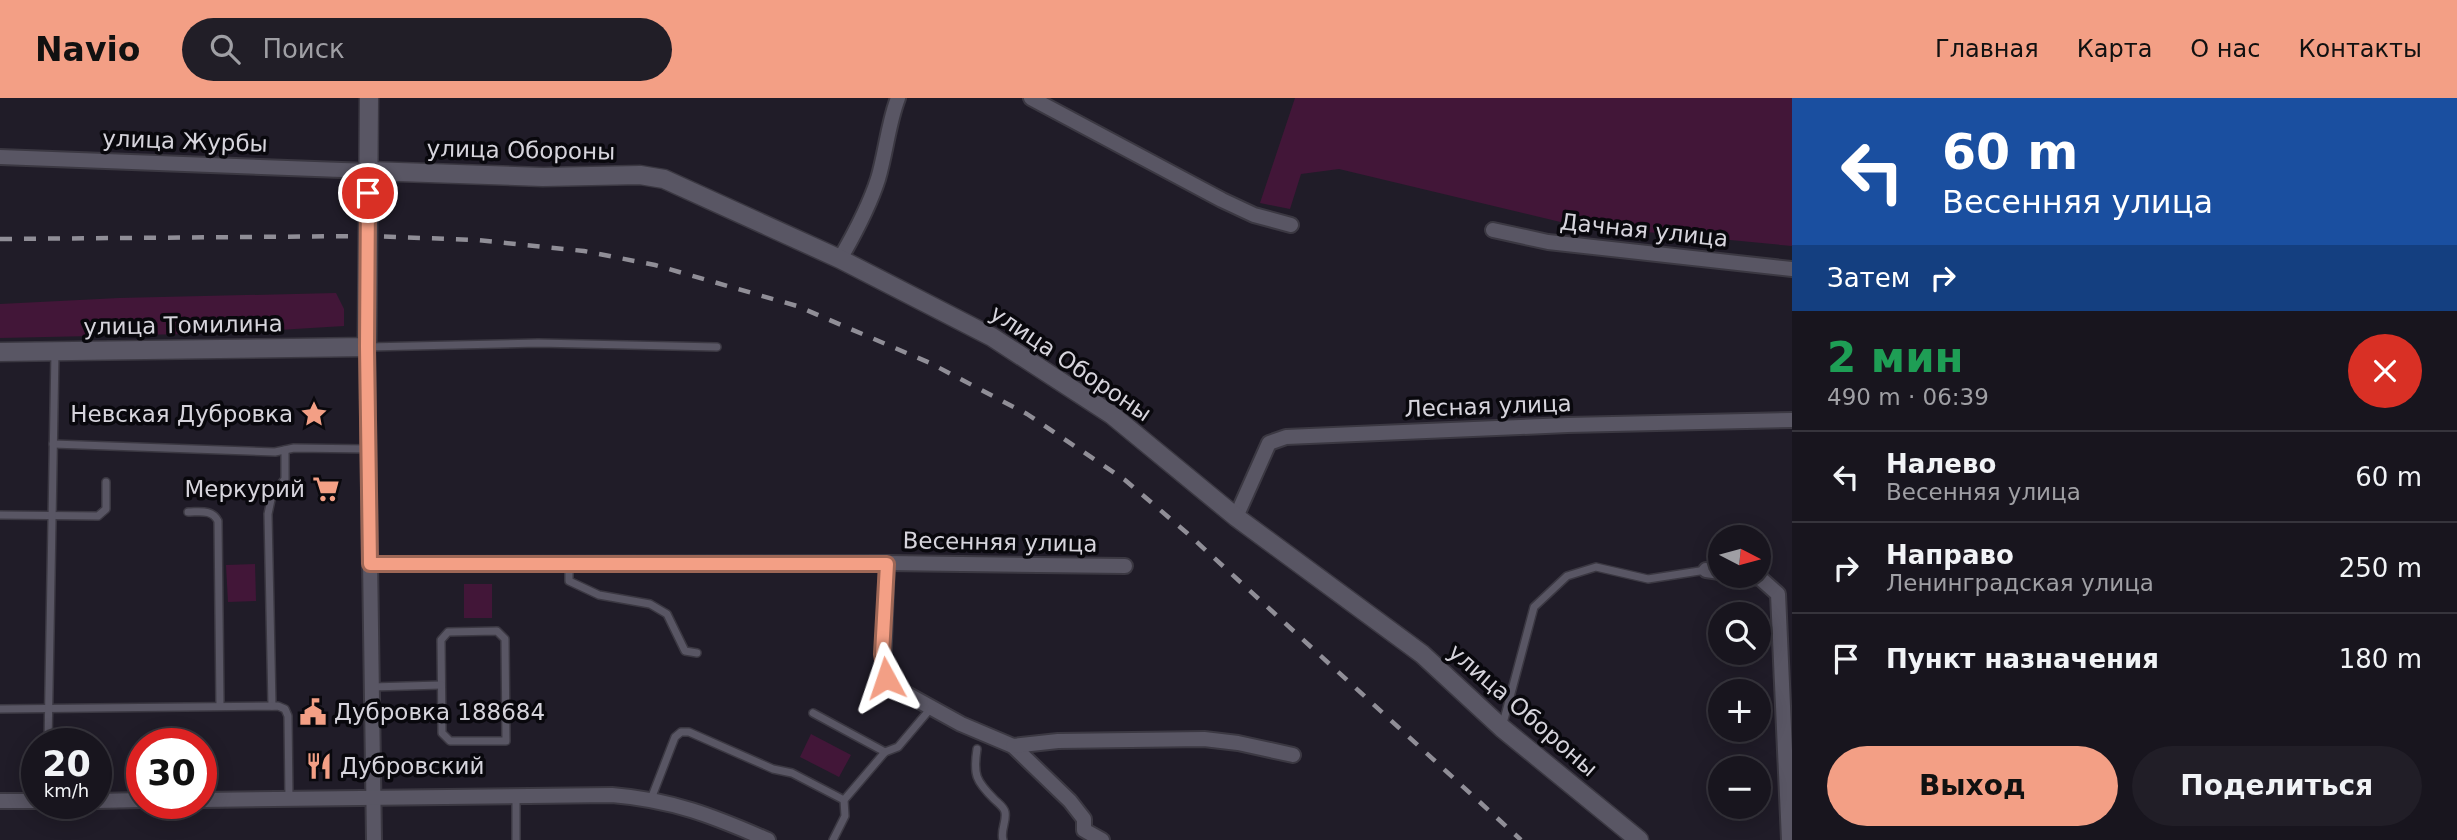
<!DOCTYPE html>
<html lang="ru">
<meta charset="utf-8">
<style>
:root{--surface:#18151e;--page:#211e27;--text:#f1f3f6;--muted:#9f9fa4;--line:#36343c;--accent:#f39f85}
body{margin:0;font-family:"DejaVu Sans",sans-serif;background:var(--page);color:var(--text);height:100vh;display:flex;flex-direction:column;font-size:26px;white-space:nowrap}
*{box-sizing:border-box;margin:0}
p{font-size:23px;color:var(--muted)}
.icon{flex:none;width:38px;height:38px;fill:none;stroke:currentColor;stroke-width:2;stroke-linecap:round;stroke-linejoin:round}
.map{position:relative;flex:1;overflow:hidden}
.sheet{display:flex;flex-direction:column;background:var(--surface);width:665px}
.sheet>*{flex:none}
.banner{background:#1a4fa0;color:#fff;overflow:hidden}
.needle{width:46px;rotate:96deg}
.fabs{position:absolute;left:1708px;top:427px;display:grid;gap:14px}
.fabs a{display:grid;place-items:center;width:63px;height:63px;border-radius:50%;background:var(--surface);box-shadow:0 4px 18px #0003,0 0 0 2px var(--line);font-size:35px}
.speed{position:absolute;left:21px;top:630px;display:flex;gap:14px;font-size:35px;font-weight:700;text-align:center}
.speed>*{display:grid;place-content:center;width:91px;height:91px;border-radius:50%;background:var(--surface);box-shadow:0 4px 18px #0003,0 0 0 2px var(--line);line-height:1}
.speed small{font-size:18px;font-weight:400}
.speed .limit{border:10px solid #d22;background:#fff;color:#111}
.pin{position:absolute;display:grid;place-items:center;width:60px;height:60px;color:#fff;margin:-30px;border:4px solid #fff;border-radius:50%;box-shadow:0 2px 7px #0007}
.me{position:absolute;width:77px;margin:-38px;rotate:355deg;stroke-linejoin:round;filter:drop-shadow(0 0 5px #0008)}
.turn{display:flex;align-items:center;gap:24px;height:147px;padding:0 35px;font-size:32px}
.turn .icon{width:91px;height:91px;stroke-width:2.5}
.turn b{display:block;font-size:49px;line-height:60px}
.then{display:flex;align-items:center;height:66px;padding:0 35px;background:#0003;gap:14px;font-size:26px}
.round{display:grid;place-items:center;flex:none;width:74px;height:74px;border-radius:37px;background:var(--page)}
.headline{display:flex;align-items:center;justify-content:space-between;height:119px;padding:0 35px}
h1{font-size:42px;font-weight:700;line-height:52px;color:#1e9e55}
.action{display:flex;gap:14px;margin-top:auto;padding:14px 35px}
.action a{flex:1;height:80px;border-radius:42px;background:var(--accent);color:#111;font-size:28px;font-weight:700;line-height:80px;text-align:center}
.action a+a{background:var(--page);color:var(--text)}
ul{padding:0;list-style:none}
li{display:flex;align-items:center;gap:21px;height:91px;padding:0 35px;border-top:2px solid var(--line)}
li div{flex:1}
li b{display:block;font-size:26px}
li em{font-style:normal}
header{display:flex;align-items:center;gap:42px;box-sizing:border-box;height:98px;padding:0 35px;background:var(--accent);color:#111}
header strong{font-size:33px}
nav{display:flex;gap:38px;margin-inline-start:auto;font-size:24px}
.search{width:490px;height:63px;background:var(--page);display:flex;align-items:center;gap:18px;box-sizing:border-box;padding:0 24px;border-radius:38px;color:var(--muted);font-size:26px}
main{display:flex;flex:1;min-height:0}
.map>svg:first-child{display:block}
.green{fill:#421638}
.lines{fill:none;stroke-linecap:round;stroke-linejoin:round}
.service-casing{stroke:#3b3842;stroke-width:10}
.minor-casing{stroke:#3b3842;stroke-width:18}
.tertiary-casing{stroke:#3b3842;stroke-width:21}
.service{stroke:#595664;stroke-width:7}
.minor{stroke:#595664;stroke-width:14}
.tertiary{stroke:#595664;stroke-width:18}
.rail{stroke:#908e97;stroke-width:4.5;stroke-dasharray:12 12;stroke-linecap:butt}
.route-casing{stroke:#9e6756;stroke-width:18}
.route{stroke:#f39f85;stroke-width:12}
.labels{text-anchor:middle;stroke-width:7;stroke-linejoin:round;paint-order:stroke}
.street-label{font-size:23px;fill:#d6d4dc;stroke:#09080d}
.poi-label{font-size:23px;fill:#d6d4dc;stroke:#09080d;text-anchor:end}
</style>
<header>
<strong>Navio</strong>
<div class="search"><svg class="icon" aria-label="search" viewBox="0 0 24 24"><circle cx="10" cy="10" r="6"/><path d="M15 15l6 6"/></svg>Поиск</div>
<nav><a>Главная</a><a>Карта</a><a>О нас</a><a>Контакты</a></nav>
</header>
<main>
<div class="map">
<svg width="1792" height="742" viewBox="0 0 1792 742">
<rect width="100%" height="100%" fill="#201c28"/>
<g class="green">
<polygon points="1295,0 1792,0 1792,148 1573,127 1339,71 1301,76 1290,111 1260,105"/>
<polygon points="336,195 344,211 344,228 231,235 0,240 0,206 119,200"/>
<polygon points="255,466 256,503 228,504 226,467"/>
<rect x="464" y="486" width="28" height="34"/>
<polygon points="811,636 851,657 839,679 800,659"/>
</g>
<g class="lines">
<defs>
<g id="service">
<polyline points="368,249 538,245 717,249"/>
<polyline points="53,346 275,354 294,350 369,351"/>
<path d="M188,414C200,414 212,411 218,423L220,608"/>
<polyline points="0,417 98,418 106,411 106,384"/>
<polyline points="569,466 569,483 599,497 650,506 667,516 685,553 697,555"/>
<polygon points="497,533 505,541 506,643 450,643 442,635 441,542 448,534"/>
<polyline points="372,589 441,587"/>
<polyline points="272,608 268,416 272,397 285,381 285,352"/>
<polyline points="0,611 278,608 285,611 288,618 289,700"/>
<polyline points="813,615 885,654"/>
<polyline points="1502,629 1534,509 1567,478 1596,469 1648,481 1706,472"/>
<polyline points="48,646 55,254"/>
<path d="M977,651C973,677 976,683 994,701C998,705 1004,709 1005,714C1007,724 1000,732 1003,742"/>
<polyline points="516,698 516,742"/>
<polyline points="651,701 675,639 681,634 689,634 773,671 792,675 844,702"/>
<polyline points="833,742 845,718 844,702 885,654 898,649 931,610"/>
</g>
<g id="minor">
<polyline points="1031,0 1222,102 1254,117 1291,127"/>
<polyline points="0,59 369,73"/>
<polyline points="1493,132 1548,144 1792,171"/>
<path d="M840,161C855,135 869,109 878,81C886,54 888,26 898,0"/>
<polyline points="367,249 374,742"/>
<polyline points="1236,419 1269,345 1286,339 1568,327 1792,322"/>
<polyline points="887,465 883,570 886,580 894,589 961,626 1013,648 1070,703 1084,721 1084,732 1102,742"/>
<polyline points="370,466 887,465 1125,468"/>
<polyline points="1706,472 1720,474"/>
<polyline points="1744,478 1760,480 1778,496 1789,742"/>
<polyline points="1013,648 1058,643 1204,641 1238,645 1293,657"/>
<path d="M201,702L612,697C673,702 713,718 768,742"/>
<polyline points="0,703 37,703"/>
<polyline points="96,703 142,702"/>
</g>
<g id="tertiary">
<polyline points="369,73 543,79 640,77 664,81 840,161 992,239 1112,317 1236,419 1422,556 1502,630 1639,742"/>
<polyline points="0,254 367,249 369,0"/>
</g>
</defs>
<use href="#service" class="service-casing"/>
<use href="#minor" class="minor-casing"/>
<use href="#tertiary" class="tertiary-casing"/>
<use href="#service" class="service"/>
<use href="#minor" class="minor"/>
<use href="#tertiary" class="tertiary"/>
<polyline class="rail" points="0,141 368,138 477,142 584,153 655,167 797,208 930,265 1027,316 1125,382 1187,435 1521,742"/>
</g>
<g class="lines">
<defs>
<polyline id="route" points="368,95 367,249 370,466 887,466 882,556 886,580"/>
</defs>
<use href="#route" class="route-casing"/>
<use href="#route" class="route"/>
</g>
<defs>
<symbol id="sight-bare" viewBox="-9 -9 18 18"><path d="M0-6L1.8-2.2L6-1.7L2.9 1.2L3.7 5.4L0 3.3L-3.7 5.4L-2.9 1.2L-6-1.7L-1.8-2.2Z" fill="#f39f85" stroke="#09080d" stroke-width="2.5" paint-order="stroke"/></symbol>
<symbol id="supermarket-bare" viewBox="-9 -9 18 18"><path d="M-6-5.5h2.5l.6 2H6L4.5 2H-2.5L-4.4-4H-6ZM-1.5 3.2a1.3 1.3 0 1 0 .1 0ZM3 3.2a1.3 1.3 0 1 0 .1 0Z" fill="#f39f85" stroke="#09080d" stroke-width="2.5" paint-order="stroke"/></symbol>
<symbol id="civic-bare" viewBox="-9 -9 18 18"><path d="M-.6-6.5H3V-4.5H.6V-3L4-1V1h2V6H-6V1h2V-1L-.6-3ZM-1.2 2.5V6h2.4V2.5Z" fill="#f39f85" stroke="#09080d" stroke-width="2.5" paint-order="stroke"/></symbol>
<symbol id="restaurant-bare" viewBox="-9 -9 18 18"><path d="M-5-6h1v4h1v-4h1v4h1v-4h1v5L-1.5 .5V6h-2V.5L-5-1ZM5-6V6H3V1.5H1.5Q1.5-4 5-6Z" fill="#f39f85" stroke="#09080d" stroke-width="2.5" paint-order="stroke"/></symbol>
</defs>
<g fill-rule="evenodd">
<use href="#sight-bare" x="295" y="297" width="38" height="38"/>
<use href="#supermarket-bare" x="307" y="372" width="38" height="38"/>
<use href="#civic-bare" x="294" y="595" width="38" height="38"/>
<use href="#restaurant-bare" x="300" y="649" width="38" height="38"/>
</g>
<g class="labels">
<g class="street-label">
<text transform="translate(185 43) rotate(2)" y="8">улица Журбы</text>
<text transform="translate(521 52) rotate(1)" y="8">улица Обороны</text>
<text transform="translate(1644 132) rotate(6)" y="8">Дачная улица</text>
<text transform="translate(183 227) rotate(-1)" y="8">улица Томилина</text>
<text transform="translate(1071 265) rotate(34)" y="8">улица Обороны</text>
<text transform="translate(1488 308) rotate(-2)" y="8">Лесная улица</text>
<text transform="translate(1000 444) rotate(1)" y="8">Весенняя улица</text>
<text transform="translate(1523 612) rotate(41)" y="8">улица Обороны</text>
</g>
<g class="poi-label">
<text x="293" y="324">Невская Дубровка</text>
<text x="305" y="399">Меркурий</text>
<text x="334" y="622" text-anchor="start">Дубровка 188684</text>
<text x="340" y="676" text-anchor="start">Дубровский</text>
</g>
</g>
</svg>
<div class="fabs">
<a><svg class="needle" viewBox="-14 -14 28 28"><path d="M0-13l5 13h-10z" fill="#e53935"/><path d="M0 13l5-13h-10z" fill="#9f9fa4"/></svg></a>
<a><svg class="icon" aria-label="search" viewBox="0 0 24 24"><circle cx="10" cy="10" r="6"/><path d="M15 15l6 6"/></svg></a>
<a>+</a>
<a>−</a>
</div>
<div class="speed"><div>20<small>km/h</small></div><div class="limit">30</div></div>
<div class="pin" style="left:368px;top:95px;background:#d93025"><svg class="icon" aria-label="arrive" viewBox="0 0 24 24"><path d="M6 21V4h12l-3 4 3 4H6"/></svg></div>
<svg class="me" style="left:886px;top:580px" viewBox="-20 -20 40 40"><path d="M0-17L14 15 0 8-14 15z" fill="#f39f85" stroke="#fff" stroke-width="4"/></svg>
</div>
<section class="sheet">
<div class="banner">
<div class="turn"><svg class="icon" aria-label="left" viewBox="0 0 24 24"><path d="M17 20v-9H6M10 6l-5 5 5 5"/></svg><div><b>60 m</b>Весенняя улица</div></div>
<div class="then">Затем<svg class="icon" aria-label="right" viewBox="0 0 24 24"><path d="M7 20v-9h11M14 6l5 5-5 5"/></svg></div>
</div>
<div class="headline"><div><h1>2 мин</h1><p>490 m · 06:39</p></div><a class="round" style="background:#d93025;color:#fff"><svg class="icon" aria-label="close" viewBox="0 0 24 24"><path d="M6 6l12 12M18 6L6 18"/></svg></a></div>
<ul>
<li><svg class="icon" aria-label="left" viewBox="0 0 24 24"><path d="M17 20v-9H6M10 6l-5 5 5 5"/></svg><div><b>Налево</b><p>Весенняя улица</p></div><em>60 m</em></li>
<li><svg class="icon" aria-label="right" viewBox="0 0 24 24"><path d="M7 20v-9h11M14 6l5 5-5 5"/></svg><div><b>Направо</b><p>Ленинградская улица</p></div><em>250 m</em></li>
<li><svg class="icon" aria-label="arrive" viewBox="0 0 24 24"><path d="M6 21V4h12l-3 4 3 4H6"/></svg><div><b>Пункт назначения</b></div><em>180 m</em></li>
</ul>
<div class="action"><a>Выход</a><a>Поделиться</a></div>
</section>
</main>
